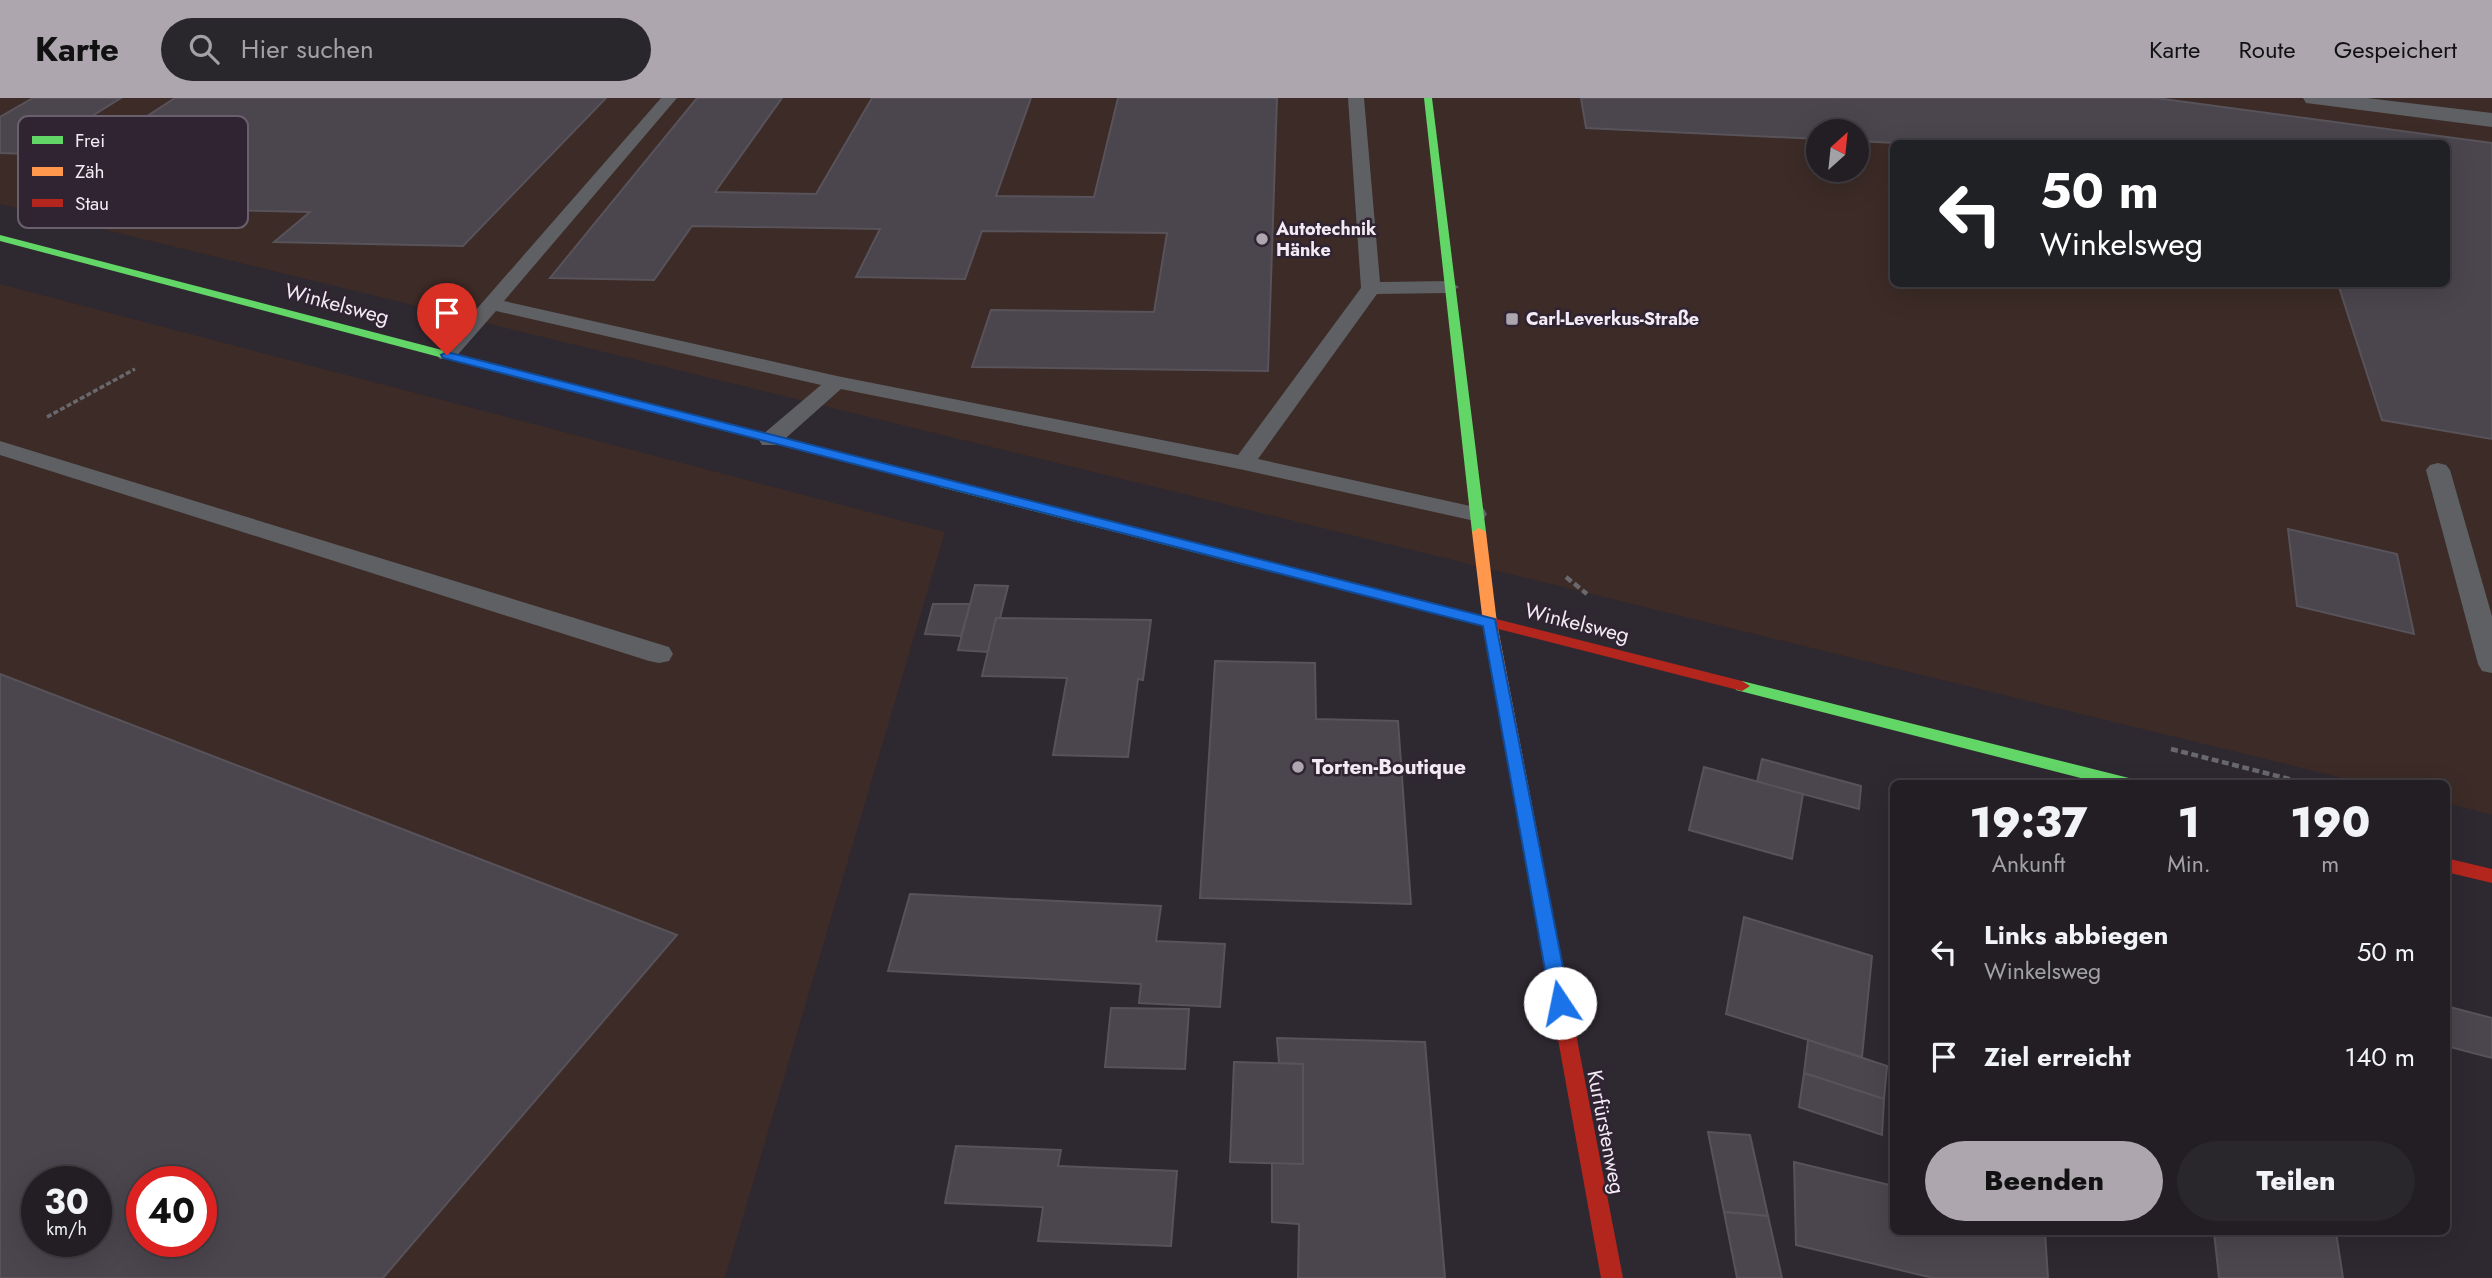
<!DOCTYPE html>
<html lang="de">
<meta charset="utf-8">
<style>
:root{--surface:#221e24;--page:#2a272c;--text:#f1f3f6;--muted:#a2a2a6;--line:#3f3c41;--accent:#ada6af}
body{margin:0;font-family:Jost,sans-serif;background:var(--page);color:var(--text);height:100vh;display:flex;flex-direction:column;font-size:26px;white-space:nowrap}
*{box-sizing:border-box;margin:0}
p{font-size:23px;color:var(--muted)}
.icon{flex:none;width:38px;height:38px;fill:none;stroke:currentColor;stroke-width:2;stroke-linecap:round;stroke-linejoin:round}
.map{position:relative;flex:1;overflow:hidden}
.sheet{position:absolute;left:1890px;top:682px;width:560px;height:455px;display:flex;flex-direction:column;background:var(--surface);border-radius:10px;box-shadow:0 7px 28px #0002,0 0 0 2px var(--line)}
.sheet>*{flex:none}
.top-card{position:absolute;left:1890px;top:42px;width:560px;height:147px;border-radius:10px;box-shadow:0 7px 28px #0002,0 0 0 2px var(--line);background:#202124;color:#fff;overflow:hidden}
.needle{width:46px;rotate:27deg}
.buttons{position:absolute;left:1806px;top:21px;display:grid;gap:14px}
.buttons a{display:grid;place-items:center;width:63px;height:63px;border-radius:50%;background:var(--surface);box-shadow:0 7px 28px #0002,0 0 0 2px var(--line);font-size:35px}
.speed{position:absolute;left:21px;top:1068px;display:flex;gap:14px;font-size:35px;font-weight:700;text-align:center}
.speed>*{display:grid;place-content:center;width:91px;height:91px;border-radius:50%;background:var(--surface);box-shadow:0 7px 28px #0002,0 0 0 2px var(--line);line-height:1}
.speed small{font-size:18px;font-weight:400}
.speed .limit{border:10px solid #d22;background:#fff;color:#111}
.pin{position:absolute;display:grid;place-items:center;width:60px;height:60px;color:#fff;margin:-72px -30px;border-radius:50% 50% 50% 0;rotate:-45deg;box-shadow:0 0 7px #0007}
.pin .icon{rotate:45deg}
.me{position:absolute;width:77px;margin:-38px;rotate:349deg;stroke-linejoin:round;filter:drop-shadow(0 0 5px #0008)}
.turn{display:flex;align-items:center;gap:24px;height:147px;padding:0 35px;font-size:32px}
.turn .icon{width:91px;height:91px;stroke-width:2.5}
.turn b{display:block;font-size:49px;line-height:60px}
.eta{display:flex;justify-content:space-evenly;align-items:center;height:119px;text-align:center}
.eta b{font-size:42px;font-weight:800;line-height:49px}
.button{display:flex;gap:14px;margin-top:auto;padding:14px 35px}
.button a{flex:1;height:80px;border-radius:42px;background:var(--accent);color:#111;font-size:28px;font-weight:800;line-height:80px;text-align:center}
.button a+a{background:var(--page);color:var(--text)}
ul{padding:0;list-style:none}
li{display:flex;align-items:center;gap:21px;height:105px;padding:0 35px}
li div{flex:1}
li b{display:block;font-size:26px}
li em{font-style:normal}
header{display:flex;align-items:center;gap:42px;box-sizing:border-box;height:98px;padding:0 35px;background:var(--accent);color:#111}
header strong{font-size:33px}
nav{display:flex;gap:38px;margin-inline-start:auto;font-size:24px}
.search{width:490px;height:63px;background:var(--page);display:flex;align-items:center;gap:18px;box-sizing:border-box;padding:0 24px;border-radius:38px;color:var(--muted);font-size:26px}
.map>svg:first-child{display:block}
.industrial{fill:#3c2b26;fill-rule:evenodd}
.building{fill:#4b454d;stroke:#58535a;stroke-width:2;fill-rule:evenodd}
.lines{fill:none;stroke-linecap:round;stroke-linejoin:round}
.path-far1{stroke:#69686c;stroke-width:3.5;stroke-dasharray:5 2.5;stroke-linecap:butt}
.path{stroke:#69686c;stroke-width:4.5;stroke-dasharray:7 3.5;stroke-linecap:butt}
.lane{fill:#5e6064;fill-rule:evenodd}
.street{fill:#5e6064;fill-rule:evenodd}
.fast{fill:#63d668;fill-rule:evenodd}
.slow{fill:#ff974d;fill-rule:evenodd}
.jam{fill:#b3261e;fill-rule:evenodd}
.route{fill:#1a73e8;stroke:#114b97;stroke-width:2}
.poi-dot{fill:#ada6af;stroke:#302433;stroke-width:2.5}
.labels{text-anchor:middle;stroke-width:5;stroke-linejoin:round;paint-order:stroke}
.far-poi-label{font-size:18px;font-weight:bold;fill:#f2eaf4;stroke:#302433;text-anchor:start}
.street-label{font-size:21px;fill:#f2eaf4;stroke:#302433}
.poi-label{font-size:21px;font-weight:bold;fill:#f2eaf4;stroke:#302433;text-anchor:start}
.key{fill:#302433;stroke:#6a5f6d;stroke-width:2}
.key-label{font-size:19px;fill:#f2eaf4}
</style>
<header>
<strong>Karte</strong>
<div class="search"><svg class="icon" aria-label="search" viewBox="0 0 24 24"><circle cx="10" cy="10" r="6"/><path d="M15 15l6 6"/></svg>Hier suchen</div>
<nav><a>Karte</a><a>Route</a><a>Gespeichert</a></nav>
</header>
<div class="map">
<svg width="2492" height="1180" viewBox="0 0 2492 1180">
<rect width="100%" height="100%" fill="#2e2830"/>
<g class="industrial">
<path d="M0,0H2492V717L2447,705L2446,686H2367L0,106ZM1818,33H1857V72H1818ZM1894,46H2446V186H1894Z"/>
<path d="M0,186L945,434L725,1180H0ZM37,1083H96V1143H37ZM142,1083H201V1143H142Z"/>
</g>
<g class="building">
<polygon points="33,0 121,0 31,56 0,55 0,19"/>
<polygon points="175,0 606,0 463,148 274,144 310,114 185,111 223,83 52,80"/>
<polygon points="697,0 782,0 715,94 816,96 872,0 1031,0 996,98 1094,99 1118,0 1277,0 1268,273 972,269 991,212 1154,214 1167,135 982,133 965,181 856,179 880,131 692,128 654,182 550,180"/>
<polygon points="1581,0 2156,0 2492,45 2492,341 2382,322 2338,186 2446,186 2446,46 1916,46 1857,43 1857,33 1818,33 1818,41 1586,30"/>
<polygon points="2288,431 2397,456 2414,536 2297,508"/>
<polygon points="975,487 1008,488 1000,520 996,520 988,554 958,552"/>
<polygon points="933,506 970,506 961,538 925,536"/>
<polygon points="996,520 1151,522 1143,582 1138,581 1128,659 1053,657 1067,580 982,578"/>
<polygon points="1215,563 1315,565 1316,621 1398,623 1411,806 1200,800"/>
<path d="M0,576L677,837L383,1180H0ZM37,1083H96V1143H37ZM142,1083H201V1143H142Z"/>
<polygon points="1762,661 1861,688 1859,711 1757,684"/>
<polygon points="1704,669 1803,696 1792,761 1689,732"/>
<polygon points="910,796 1161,808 1156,843 1225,846 1220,909 1139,905 1141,886 888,873"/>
<polygon points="1744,819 1872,858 1862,959 1726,916"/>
<polygon points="2446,908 2492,920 2492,960 2446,948"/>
<polygon points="1111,910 1189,911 1185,971 1105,969"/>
<polygon points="1277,940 1425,944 1445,1180 1298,1180 1299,1126 1272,1124 1272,1064 1303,1066 1303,966 1279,965"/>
<polygon points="1808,942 1887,968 1884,1001 1804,975"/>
<polygon points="1234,964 1303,966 1303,1066 1230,1064"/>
<polygon points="1804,975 1884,1001 1882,1037 1799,1009"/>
<polygon points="1708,1034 1750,1037 1768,1118 1724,1114"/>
<polygon points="956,1048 1061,1052 1058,1068 1177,1073 1171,1148 1038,1143 1043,1109 945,1105"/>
<polygon points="1794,1064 1894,1088 1894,1134 2045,1134 2048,1180 1933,1180 1796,1147"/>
<polygon points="1724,1114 1768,1118 1782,1180 1737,1180"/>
<polygon points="2214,1134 2336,1134 2343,1180 2219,1180"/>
</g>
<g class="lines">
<polyline class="path-far1" points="47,319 135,271"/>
<g class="path">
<polyline points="1566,479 1587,496"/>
<polyline points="2171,651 2309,686"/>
</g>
<g class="lane">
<polygon points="661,0 677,0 504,203 837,278 1238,357 1361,190 1348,0 1364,0 1380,184 1449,183 1459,189 1449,195 1377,196 1258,361 1475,409 1484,411 1487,416 1484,421 1475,423 1244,372 841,291 778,347 762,347 759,342 762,337 821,287 496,213 454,261 440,261 436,257 440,253"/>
<polygon points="0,343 669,549 673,556 669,563 659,565 649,563 0,357"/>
<polygon points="2438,365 2446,367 2450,372 2492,518 2492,575 2482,573 2478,566 2426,372 2430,367"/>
</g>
<polygon class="street" points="2303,0 2367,0 2492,15 2492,29 2314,6 2306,5"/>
<g class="fast">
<polygon points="1424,0 1432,0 1486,434 1479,438 1472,434"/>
<polygon points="0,137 542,278 544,281 538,285 534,284 0,143"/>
<polygon points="945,382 1275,465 1282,470 1275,475 940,389 940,383"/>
<polygon points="1742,583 2129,680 2135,682 2137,686 2104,686 1736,592 1734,588 1736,584"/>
</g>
<polygon class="slow" points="1479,430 1486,434 1497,525 1561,858 1559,864 1552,866 1545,864 1543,858 1483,525 1472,434"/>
<g class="jam">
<polygon points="538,277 950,383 952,386 945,390 534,284 532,281"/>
<polygon points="1275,465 1742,583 1750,588 1742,593 1270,473 1268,470 1270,467"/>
<polygon points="2446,760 2492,771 2492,785 2446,774"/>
<polygon points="1552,850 1559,852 1561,858 1623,1180 1601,1180 1543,858 1545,852"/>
</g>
</g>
<polygon class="route" points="447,254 1495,521 1570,905 1567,911 1560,914 1554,911 1551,905 1483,528 443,260 441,257"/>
<g class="poi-dot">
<circle cx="1262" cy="141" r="7"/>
<rect x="1505" y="214" width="14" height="14" rx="3.5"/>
<circle cx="1298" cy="669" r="7"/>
</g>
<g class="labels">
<g class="far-poi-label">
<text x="1276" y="137">Autotechnik<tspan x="1276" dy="21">Hänke</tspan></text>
<text x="1526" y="227">Carl-Leverkus-Straße</text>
</g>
<g class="street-label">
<text transform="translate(337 206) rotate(15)" y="7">Winkelsweg</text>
<text transform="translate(1577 525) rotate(14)" y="7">Winkelsweg</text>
<text transform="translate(1606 1034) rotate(79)" y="7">Kurfürstenweg</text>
</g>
<g class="poi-label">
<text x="1312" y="676">Torten-Boutique</text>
</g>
</g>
<rect x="18" y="18" width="230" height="112" rx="10" class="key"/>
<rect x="32" y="38" width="31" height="8" fill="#63d668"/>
<rect x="32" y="69" width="31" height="9" fill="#ff974d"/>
<rect x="32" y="101" width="31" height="8" fill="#b3261e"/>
<g class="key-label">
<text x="75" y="49">Frei</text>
<text x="75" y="80">Zäh</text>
<text x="75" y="112">Stau</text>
</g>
</svg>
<div class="buttons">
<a><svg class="needle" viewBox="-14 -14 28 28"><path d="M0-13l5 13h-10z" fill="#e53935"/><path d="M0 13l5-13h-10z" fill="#a2a2a6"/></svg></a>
</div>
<div class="speed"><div>30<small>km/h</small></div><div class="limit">40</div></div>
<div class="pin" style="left:447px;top:257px;background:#d93025"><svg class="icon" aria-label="arrive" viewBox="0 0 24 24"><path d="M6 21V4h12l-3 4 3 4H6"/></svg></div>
<svg class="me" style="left:1560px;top:905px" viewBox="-20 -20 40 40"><circle r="19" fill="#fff"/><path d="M0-13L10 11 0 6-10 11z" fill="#1a73e8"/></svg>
<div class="top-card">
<div class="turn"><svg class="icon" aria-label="left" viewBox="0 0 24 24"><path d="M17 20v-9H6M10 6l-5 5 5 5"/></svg><div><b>50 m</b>Winkelsweg</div></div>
</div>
<section class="sheet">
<div class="eta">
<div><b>19:37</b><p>Ankunft</p></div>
<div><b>1</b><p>Min.</p></div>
<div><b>190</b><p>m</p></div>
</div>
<ul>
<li><svg class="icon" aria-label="left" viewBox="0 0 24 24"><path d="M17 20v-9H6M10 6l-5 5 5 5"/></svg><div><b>Links abbiegen</b><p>Winkelsweg</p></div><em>50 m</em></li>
<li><svg class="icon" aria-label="arrive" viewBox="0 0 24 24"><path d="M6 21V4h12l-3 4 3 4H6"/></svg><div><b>Ziel erreicht</b></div><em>140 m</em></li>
</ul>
<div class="button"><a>Beenden</a><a>Teilen</a></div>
</section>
</div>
